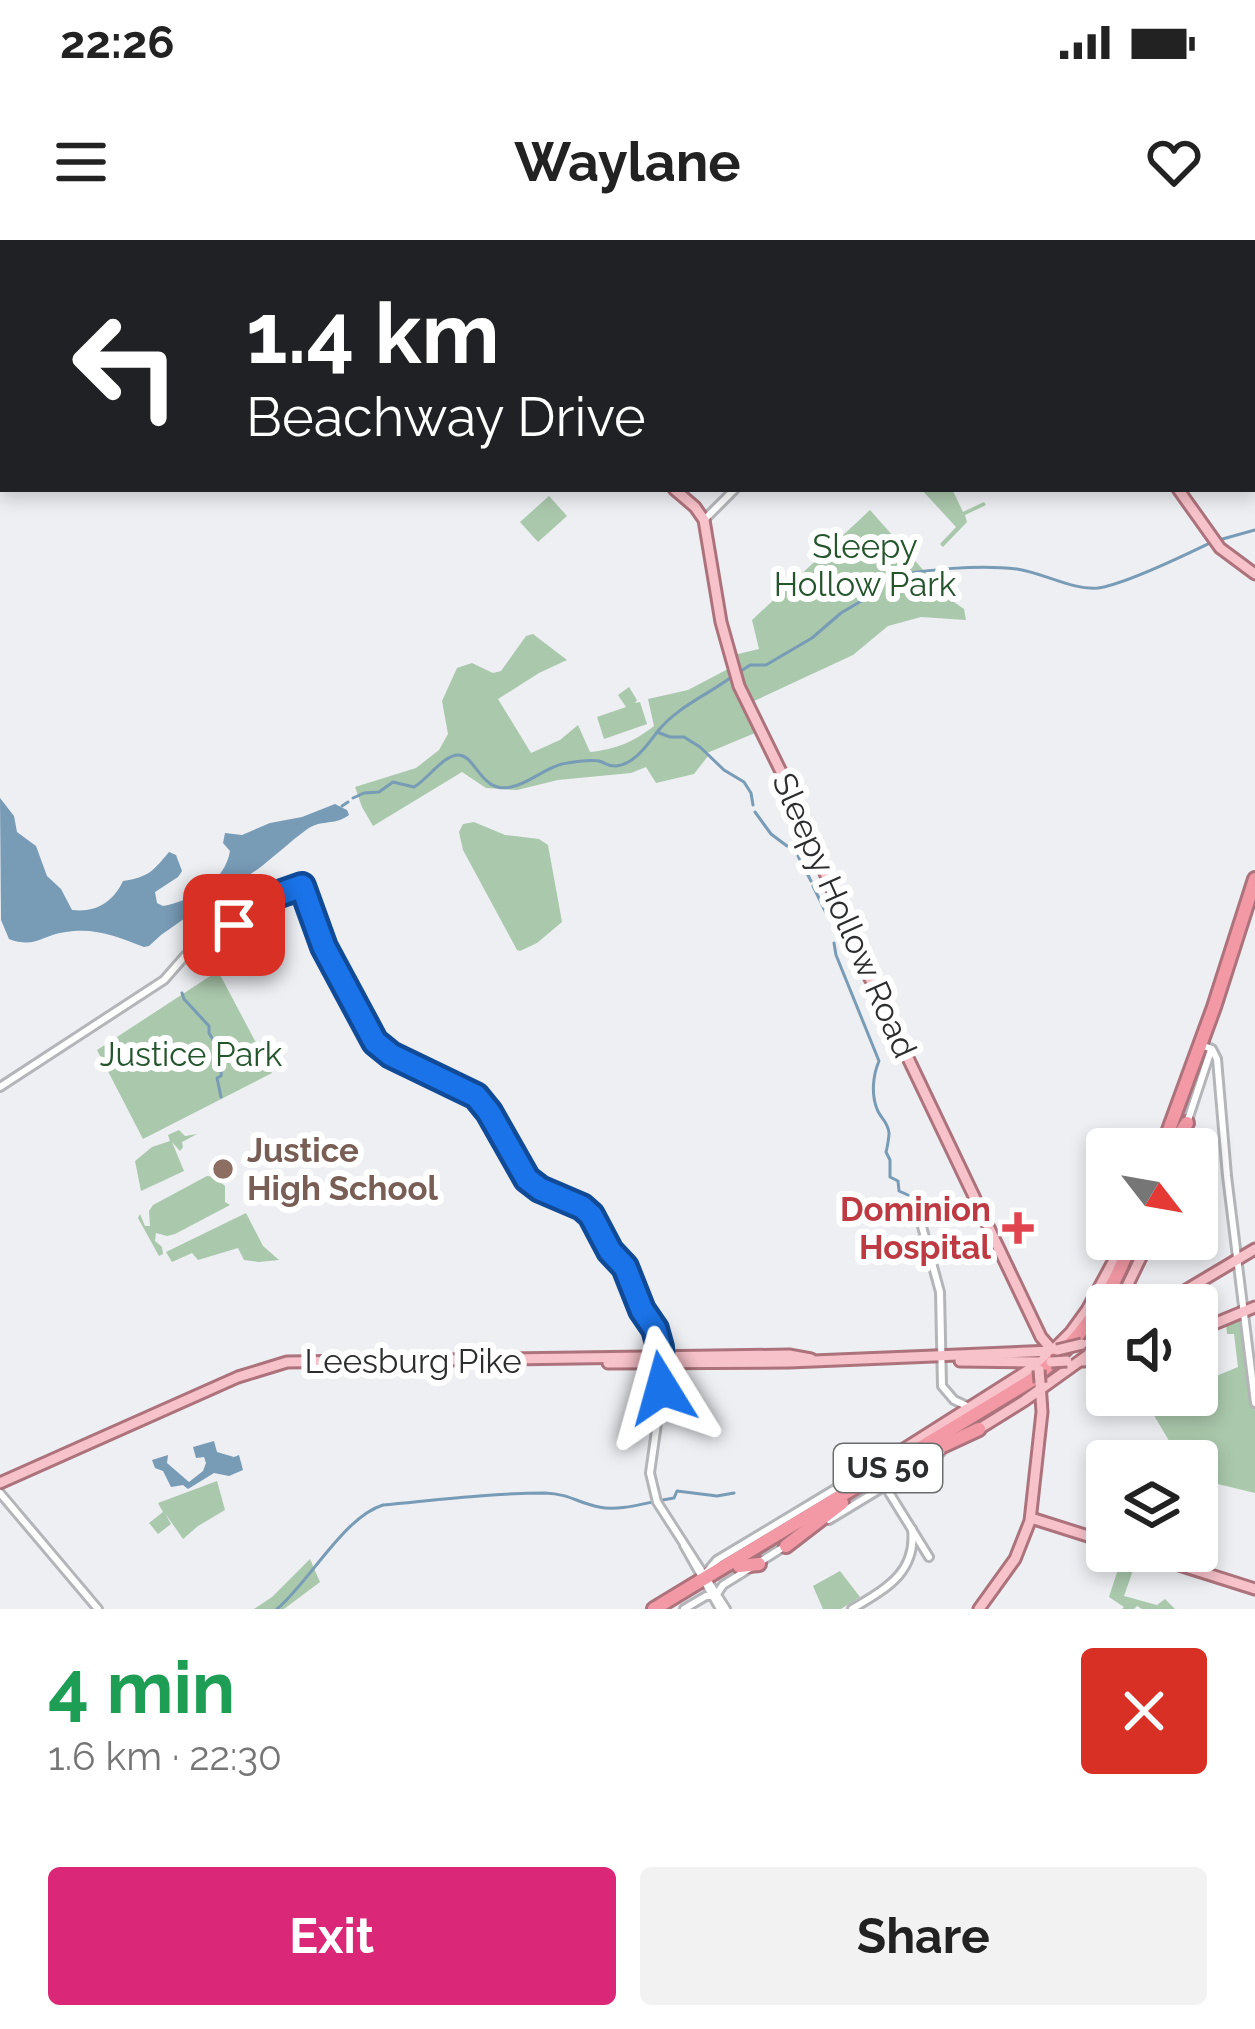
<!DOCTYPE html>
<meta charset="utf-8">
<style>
:root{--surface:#fff;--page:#f2f2f2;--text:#222;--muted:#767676;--accent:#db2777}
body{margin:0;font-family:Raleway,sans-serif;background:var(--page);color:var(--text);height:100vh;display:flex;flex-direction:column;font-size:45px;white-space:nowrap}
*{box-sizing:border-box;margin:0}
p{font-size:39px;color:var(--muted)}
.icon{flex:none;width:66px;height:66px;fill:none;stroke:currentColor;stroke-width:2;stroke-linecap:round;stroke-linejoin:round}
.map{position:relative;height:1369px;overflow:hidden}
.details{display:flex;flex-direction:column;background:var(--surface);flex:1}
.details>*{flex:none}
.hud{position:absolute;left:0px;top:0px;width:1257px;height:252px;box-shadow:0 6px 18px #0003;background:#202124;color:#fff;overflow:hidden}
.needle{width:78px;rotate:121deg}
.controls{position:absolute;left:1086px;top:888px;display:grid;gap:24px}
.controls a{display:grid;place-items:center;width:132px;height:132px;border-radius:12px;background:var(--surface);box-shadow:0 6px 18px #0003;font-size:60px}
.pin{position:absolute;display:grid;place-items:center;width:102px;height:102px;color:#fff;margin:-51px;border-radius:24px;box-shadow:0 6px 18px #0006}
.me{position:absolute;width:132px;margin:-66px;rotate:352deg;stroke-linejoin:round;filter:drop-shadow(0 0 9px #0008)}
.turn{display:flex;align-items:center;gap:42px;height:252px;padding:0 48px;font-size:54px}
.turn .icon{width:156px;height:156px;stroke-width:2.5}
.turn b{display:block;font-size:84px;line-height:102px}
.round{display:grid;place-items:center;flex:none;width:126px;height:126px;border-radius:12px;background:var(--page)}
.summary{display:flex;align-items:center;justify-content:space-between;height:204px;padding:0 48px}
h1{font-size:72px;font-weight:700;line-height:90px;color:#1e9e55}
.primary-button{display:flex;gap:24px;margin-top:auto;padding:24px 48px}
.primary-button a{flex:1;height:138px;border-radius:12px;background:var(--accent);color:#fff;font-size:48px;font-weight:700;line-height:138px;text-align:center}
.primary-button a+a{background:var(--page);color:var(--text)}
.status{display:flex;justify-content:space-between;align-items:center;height:84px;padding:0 60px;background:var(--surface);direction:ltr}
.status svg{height:33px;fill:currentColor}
header{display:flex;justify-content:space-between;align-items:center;height:156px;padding:0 48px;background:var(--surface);font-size:54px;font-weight:700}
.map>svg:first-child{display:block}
.green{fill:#aac8ac}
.water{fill:#789bb6}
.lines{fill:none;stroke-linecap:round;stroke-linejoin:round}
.stream{stroke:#789bb6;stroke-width:3}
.minor-casing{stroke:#b3b5b9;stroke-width:12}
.major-casing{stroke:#ad737c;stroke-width:15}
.highway-casing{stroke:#ad737c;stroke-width:18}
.minor{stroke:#fff;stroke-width:6}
.major{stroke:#f8c2ca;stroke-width:9}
.highway{stroke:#f399a6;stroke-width:12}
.minor-bridge-casing{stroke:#b3b5b9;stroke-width:12;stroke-linecap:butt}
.major-bridge-casing{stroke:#ad737c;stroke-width:15;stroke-linecap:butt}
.minor-bridge{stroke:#fff;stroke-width:6}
.major-bridge{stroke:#f8c2ca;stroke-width:9}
.route-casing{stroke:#114b97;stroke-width:30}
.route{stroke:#1a73e8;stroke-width:21}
.education-dot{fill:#8d6e63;stroke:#fff;stroke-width:4.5}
.health-dot{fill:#e0444e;stroke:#fff;stroke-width:4.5}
.labels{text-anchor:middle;stroke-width:12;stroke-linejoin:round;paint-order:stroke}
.shield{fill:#fff;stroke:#6b6c6d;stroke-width:3}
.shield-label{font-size:30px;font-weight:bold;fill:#2c2d2e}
.park-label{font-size:33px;fill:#24552c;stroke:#fff}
.street-label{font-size:33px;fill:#2c2d2e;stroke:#fff}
.education-label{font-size:33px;font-weight:bold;fill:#785e54;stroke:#fff;text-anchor:start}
.health-label{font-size:33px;font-weight:bold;fill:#be3a42;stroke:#fff;text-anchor:end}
</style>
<div class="status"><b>22:26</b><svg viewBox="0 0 49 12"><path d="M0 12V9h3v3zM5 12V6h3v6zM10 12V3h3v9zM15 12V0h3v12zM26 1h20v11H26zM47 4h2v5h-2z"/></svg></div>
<header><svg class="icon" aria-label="menu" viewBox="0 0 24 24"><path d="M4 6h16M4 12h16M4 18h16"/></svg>Waylane<svg class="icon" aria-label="heart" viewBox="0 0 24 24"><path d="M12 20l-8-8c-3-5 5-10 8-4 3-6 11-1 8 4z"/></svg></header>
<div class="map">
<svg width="1255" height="1369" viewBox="0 0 1255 1369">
<rect width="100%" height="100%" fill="#edeff3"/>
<g class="green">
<polygon points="921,249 952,249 963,272 984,262 986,265 965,275 967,282 943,307 940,304 956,287"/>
<polygon points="549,256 567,276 538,302 520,282"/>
<polygon points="870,270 925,332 938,351 964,369 966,380 921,377 888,386 853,415 752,462 747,450 745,450 734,415 759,409 752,380"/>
<path d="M533,394L567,420L539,433L498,459L531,513L560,500L578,485L590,512C617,509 633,502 654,486L648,459L688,450L728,429L755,493L707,513L708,516L694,534L656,543L646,527L631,533L558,540L517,550L486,548L462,532L373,586L362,567L355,547L416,528L439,510L448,494L442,461L457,428L472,423L493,433L501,431L526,396Z"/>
<polygon points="629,447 637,460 635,463 640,462 647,484 604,499 597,477 626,467 618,455"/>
<polygon points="474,582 505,595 539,599 548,605 562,682 537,703 520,711 517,710 463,610 459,592 463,584"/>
<polygon points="218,731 272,833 143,899 97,810"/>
<polygon points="179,890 185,896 197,894 182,902 183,907 180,911 172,902 184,931 141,951 135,921 152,907 170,901 168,895"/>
<polygon points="207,936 214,937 225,946 225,962 230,965 175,994 167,996 156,993 155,1001 162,1007 163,1014 159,1016 138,978 140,974 145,986 150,986 149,971 153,965"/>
<polygon points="246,973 263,1006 279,1020 259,1022 244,1020 238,1008 198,1020 192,1013 172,1022 166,1012"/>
<polygon points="1238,1080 1241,1082 1246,1125 1255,1170 1255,1253 1197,1239 1197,1221 1181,1221 1152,1172 1164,1167 1159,1155 1197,1155 1197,1144 1238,1127 1234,1094 1227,1094 1226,1085"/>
<polygon points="217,1241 225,1270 198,1286 183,1299 165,1273 171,1284 158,1294 149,1283 163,1272 158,1263"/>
<polygon points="1124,1311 1138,1316 1124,1356 1157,1365 1165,1359 1175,1369 1142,1369 1137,1366 1134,1369 1122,1369 1124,1367 1109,1357"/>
<polygon points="310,1319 320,1342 284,1369 254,1369 272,1357"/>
<polygon points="840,1331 860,1357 841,1369 823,1369 813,1346"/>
</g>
<g class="water">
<path d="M0,558L14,576L17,592L36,606L47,636L61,649L72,670C96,673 113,662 123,641C149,637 153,631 169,612L176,615L182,631L178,637L155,652L157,663L163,666C191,661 225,642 230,611L223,603L225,593L242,595L270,583L302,577L335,564L347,570L349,575C335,586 320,579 306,590C291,601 277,614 262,626C229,650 194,671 161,695L149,706L144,707C118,697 95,687 66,692C42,695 35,709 9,699L1,680Z"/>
<polygon points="214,1201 217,1212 234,1217 239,1215 243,1230 229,1236 214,1233 188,1249 183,1245 171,1247 163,1231 155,1228 152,1220 168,1215 167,1223 189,1242 203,1231 206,1223 204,1217 196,1218 193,1207"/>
</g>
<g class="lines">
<g class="stream">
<polyline points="1219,300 1255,290"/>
<path d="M741,431L750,425H766L812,398L841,373L878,351L888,336C929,330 976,324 1017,329C1044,333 1071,350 1098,348C1124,345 1185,315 1210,303"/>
<polyline points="657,492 670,497 684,497 700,507 724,530 744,542 751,553 753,565"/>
<path d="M353,558L364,553L379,552L393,542L414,547C427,540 444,514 459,515C476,516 481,554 511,547C530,543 543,529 562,524C573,522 588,519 599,521C606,523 609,527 616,526C635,524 647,505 658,491C677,467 709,454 733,436"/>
<polyline points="342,566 348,562"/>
<polyline points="755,572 771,594 787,606"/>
<polyline points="798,616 811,641"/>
<polyline points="813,646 828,677"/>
<path d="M834,703L836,715L879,821C873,835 871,854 877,869C880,878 888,881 889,893C889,897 887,909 886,912L890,920V937L898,941L899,951L908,955"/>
<polyline points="182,753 184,759 209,786 209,793 222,815 221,836 217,838 221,857"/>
<path d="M277,1369C310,1341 344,1277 383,1265C437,1260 491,1253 545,1253C570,1254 578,1263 599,1267C621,1272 650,1261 674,1258L677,1251L717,1256L734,1253"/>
</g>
<defs>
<g id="minor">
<polyline points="979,3 982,0"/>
<polyline points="704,280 735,249"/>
<polyline points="1201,805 1212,809 1217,819 1227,936 1255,1163"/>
<polyline points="0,847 164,740 185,716 220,695 258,664 302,647 324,707 375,802 391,815 470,853 482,862 527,939 537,947 578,964 588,972 611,1011 625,1027 642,1070 655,1091 660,1110 662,1148 650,1233 657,1262 726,1369"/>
<polyline points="1187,883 1211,810"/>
<polyline points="969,1167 954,1160 942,1146 940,1052 915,961 983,975"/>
<polyline points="885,1246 929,1317"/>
<polyline points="0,1253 98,1369"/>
<polyline points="829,1280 941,1212"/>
<polyline points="684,1305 720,1369"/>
<polyline points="705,1334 717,1320 835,1249 858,1238"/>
<polyline points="717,1354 723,1345 787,1305"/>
<polyline points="684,1369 706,1356 712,1356"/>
<path d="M852,1369C885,1349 917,1333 912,1289"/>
</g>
<g id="major">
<polyline points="423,0 424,3"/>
<polyline points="1036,0 1038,3"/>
<polyline points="674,249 695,267 704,280 721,382 739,446 789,548 866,730 1041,1097 1053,1111"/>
<polyline points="1178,249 1220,308 1255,334"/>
<polyline points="1118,1065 1144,1011"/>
<polyline points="1161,1065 1255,1009"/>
<polyline points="1197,1091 1255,1067"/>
<polyline points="960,1121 1039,1122"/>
<polyline points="1083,1121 1107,1118"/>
<polyline points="608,1123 789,1122 1052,1111"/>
<polyline points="979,1189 1024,1161 1088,1115 1107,1083"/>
<polyline points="858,1238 1041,1122 1071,1092 1087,1070 1120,1009"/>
<polyline points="0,1243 238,1137 287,1122 789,1115 811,1119"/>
<polyline points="1031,1278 1107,1302"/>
<polyline points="1135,1311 1255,1349"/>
<polyline points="979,1369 1015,1319 1030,1281 1042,1172 1040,1143"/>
</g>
<g id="highway">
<polyline points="1162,909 1214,767 1255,639"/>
<polyline points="1171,909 1187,883"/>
<polyline points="1142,999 1141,1005 1144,1011"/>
<polyline points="925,1214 979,1189"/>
<polyline points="786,1306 842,1263"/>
<polyline points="739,1326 759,1324"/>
<path d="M654,1369L1032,1140C1080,1101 1112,1057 1132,999"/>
</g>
</defs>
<use href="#minor" class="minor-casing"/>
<use href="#major" class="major-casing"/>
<use href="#highway" class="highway-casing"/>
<use href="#minor" class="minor"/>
<use href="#major" class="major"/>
<use href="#highway" class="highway"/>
<defs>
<polyline id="minor-bridge" points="1099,1065 1107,1070"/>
<g id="major-bridge">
<polyline points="1057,1110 1082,1104"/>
<polyline points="1051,1122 1067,1121"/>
<polyline points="1039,1130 1040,1143"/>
</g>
</defs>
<use href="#minor-bridge" class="minor-bridge-casing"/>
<use href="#major-bridge" class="major-bridge-casing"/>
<use href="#minor-bridge" class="minor-bridge"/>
<use href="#major-bridge" class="major-bridge"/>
</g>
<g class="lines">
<defs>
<polyline id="route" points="234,685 265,659 302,646 324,707 375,802 391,815 476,856 489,872 527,939 540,949 582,967 591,975 610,1011 625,1027 642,1070 655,1089 660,1107 662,1148"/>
</defs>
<use href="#route" class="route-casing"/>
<use href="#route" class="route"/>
</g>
<circle class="education-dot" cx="223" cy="929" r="12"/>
<path class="health-dot" d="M1012 970h12v12h12v12h-12v12h-12v-12h-12v-12h12z"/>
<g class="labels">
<rect class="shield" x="834" y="1204" width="108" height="48" rx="9"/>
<g class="shield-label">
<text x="888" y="1238">US 50</text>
</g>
<g class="park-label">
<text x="865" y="318">Sleepy<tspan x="865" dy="38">Hollow Park</tspan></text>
<text x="191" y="826">Justice Park</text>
</g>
<g class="street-label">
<text transform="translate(845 675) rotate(66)" y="12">Sleepy Hollow Road</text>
<text x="413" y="1133">Leesburg Pike</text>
</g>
<g class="education-label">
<text x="247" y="922">Justice<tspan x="247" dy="38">High School</tspan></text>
</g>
<g class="health-label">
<text x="991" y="981">Dominion<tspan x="991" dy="38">Hospital</tspan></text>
</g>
</g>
</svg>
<div class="controls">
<a><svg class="needle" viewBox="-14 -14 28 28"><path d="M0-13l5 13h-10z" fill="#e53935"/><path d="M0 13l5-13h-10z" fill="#767676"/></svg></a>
<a><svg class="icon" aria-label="sound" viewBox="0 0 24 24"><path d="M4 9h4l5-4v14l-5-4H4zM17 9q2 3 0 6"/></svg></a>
<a><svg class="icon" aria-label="layers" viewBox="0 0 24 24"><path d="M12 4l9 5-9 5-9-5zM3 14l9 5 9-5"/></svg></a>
</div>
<div class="pin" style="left:234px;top:685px;background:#d93025"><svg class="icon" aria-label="arrive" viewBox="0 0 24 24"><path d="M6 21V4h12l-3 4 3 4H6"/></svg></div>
<svg class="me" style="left:662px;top:1148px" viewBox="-20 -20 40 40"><path d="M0-17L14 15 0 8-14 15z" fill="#1a73e8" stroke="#fff" stroke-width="4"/></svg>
<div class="hud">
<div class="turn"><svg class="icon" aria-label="left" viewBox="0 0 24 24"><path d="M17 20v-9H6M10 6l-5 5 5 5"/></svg><div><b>1.4 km</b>Beachway Drive</div></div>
</div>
</div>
<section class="details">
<div class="summary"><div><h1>4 min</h1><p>1.6 km · 22:30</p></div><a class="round" style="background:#d93025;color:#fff"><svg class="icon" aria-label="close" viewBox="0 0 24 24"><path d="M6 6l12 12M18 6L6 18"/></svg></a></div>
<div class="primary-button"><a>Exit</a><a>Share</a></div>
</section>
